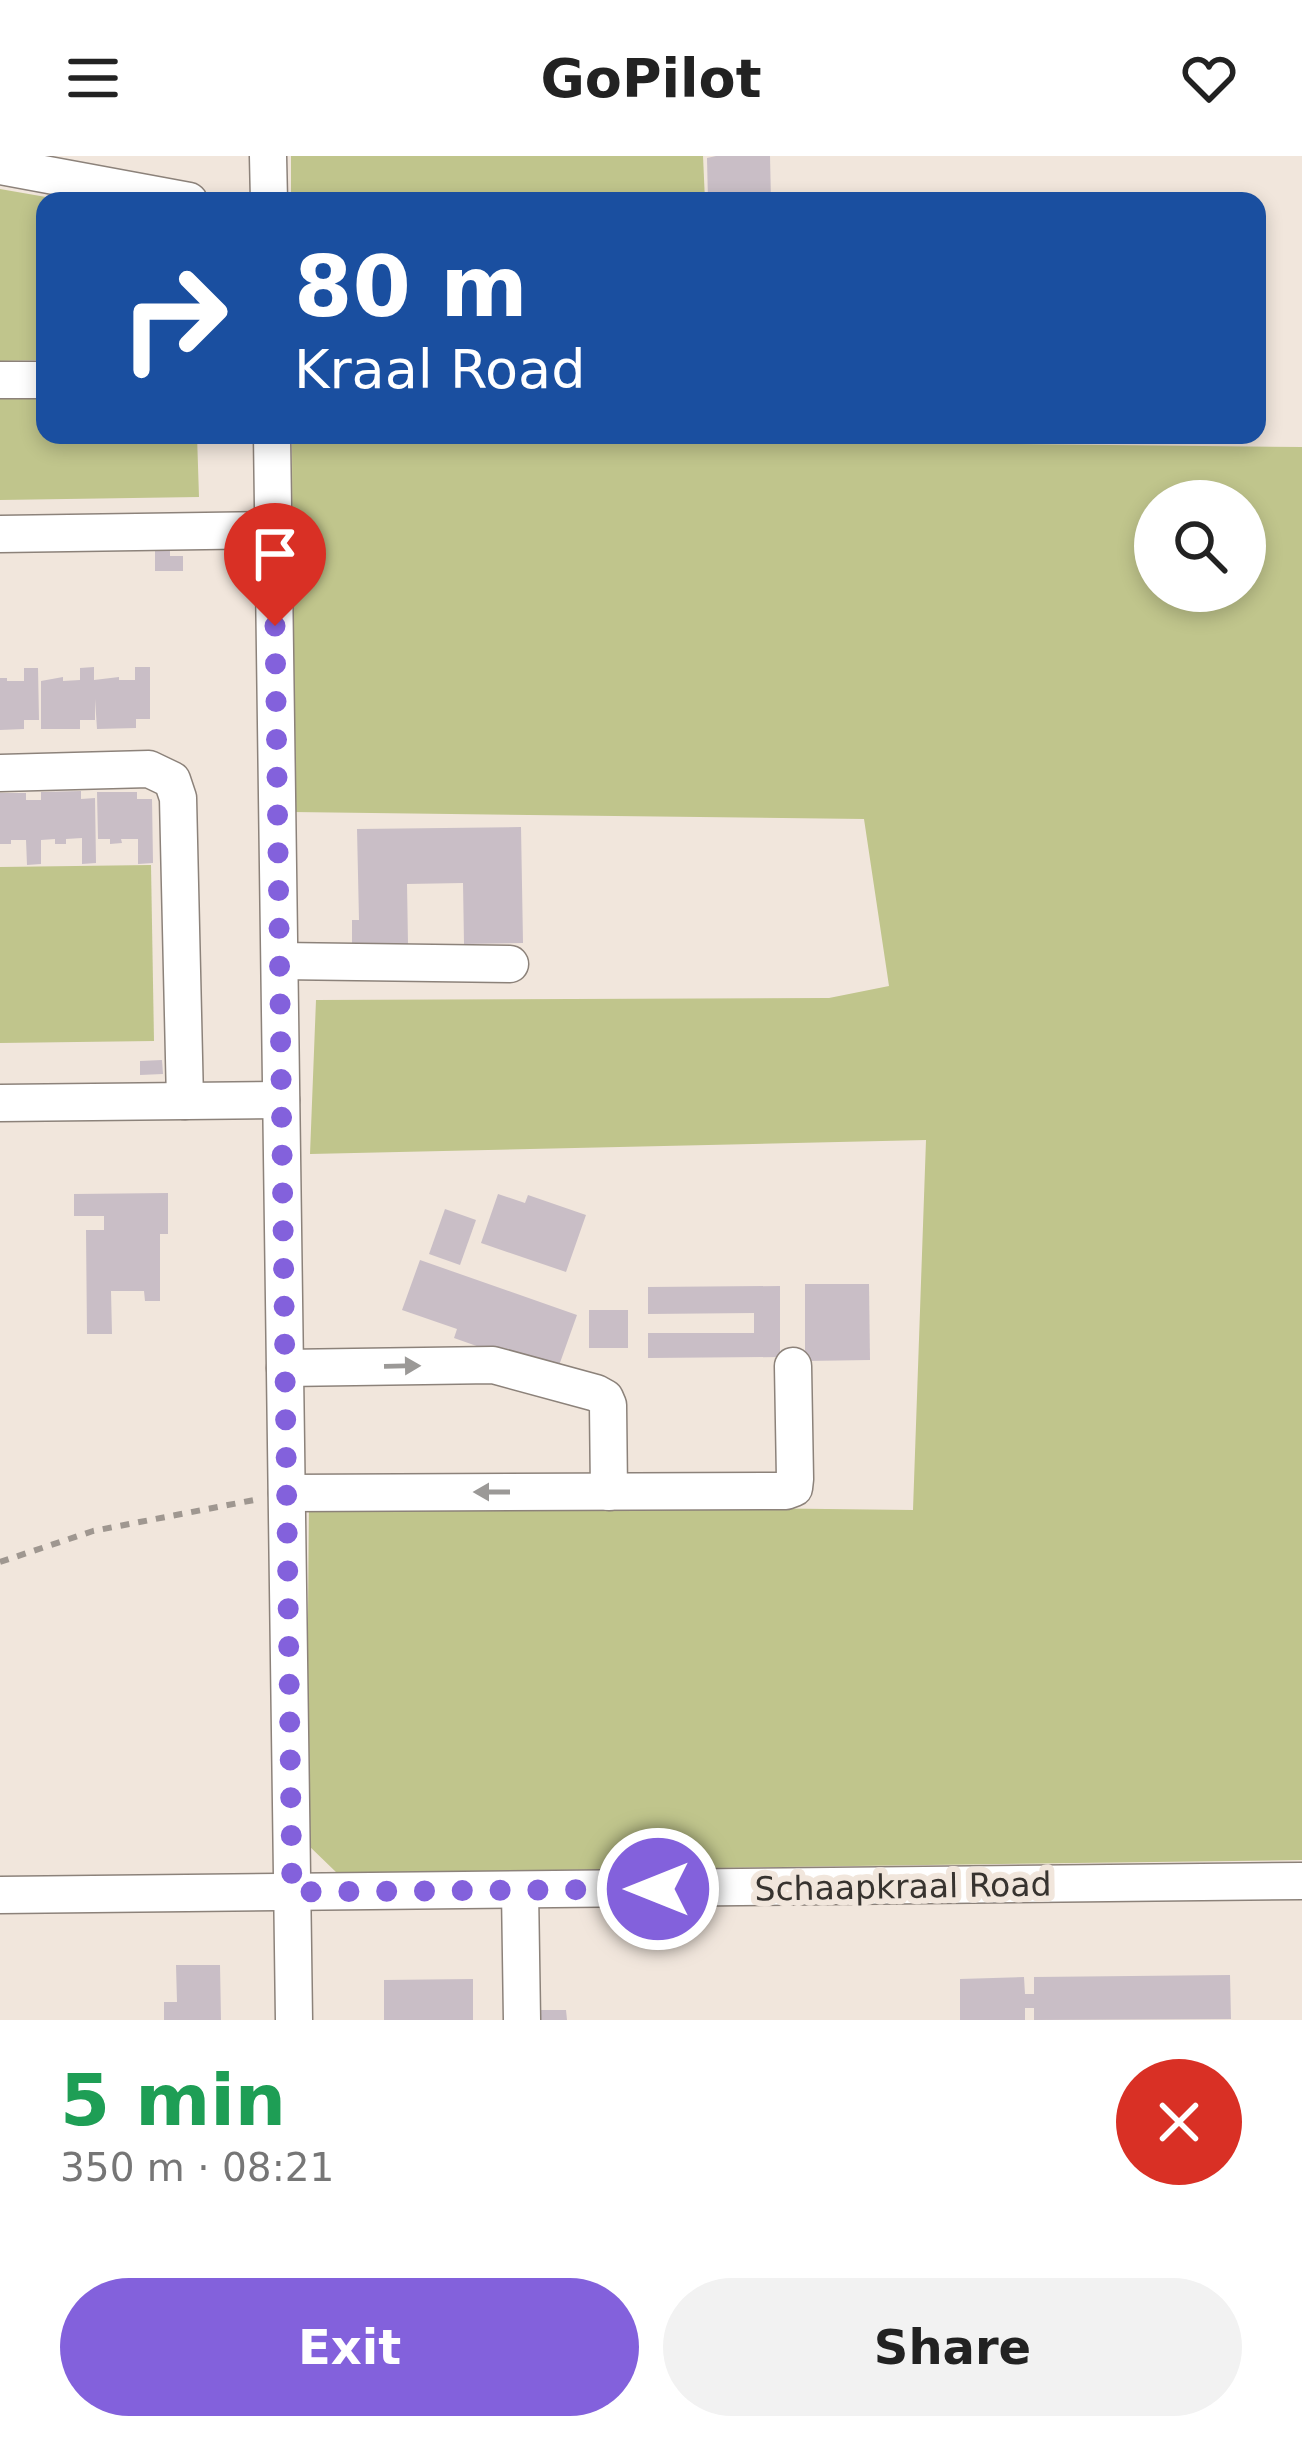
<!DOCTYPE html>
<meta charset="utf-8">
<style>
:root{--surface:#fff;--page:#f2f2f2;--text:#222;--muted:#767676;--accent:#8361dc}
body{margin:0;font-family:"DejaVu Sans",sans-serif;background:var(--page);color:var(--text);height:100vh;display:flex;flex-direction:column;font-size:45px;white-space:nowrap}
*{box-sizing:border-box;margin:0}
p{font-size:39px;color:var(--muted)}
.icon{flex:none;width:66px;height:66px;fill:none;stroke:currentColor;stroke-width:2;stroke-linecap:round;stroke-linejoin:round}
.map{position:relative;height:1864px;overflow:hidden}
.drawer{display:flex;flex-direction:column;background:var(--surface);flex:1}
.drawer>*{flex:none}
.banner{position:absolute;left:36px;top:36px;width:1230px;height:252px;border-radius:24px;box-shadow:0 6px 18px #0003;background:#1a4fa0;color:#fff;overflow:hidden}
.controls{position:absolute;left:1134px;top:324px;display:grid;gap:24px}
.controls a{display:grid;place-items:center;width:132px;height:132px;border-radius:50%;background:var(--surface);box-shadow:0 6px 18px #0003;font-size:60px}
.pin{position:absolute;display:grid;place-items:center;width:102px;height:102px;color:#fff;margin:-123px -51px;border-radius:50% 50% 50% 0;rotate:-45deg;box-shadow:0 0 12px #0007}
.pin .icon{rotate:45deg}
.me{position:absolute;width:132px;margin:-66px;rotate:270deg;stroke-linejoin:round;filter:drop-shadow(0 0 9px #0008)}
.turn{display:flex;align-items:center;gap:42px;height:252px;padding:0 60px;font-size:54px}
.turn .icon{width:156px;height:156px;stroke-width:2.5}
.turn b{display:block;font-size:84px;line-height:102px}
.round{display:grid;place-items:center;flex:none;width:126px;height:126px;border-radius:63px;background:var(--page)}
.headline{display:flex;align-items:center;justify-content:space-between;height:204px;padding:0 60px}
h1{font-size:72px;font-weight:600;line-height:90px;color:#1e9e55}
.cta{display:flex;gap:24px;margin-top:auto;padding:24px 60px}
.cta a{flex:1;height:138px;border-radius:72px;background:var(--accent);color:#fff;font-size:48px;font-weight:600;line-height:138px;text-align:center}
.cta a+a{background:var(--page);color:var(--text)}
header{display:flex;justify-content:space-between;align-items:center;height:156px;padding:0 60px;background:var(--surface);font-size:54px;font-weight:600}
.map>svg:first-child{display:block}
.green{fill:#c0c58c;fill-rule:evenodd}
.building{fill:#c9bec6}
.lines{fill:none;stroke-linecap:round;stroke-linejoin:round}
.minor-casing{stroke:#8c827a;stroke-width:39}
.path{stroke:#9f9790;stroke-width:6;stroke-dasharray:9 9;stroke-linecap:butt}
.minor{stroke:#fff;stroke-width:36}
.oneway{fill:#9b9997}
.route{stroke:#8361dc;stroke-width:21;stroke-dasharray:0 37.8}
.labels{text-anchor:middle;stroke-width:12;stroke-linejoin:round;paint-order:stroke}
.street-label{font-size:33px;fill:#37332f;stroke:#f1e6dc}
</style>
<header><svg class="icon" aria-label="menu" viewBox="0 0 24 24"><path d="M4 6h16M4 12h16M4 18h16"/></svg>GoPilot<svg class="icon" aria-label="heart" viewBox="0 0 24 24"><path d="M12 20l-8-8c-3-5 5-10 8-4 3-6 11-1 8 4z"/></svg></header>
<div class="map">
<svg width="1302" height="1864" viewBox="0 0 1302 1864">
<rect width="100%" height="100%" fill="#f1e6dc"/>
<g class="green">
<polygon points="291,0 703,0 705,45 291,45"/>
<polygon points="0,33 69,45 45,45 45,204 0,205"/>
<polygon points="45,238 45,279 197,279 199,341 0,344 0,239"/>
<path d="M292,279H713L714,285L1302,291V1704L337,1717L306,1687L309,1347L913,1354L926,984L310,998L316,844L829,842L889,830L864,663L293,656ZM1155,345H1245V435H1155Z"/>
<polygon points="151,709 154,885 0,887 0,711"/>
</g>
<g class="building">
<polygon points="716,0 770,0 771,45 708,45 707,2"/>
<polygon points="155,394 170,394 170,400 183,400 183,415 155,415"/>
<polygon points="94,511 94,524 119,521 119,524 135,524 135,511 150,511 150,563 136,563 136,572 97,573 95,543 95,564 80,564 80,573 41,573 41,525 63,521 63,525 80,524 80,512"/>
<polygon points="24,512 38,512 39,564 24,564 24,573 0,574 0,522 7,522 7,525 24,525"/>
<polygon points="81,635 81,643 95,642 96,707 82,708 82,682 66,683 66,688 55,688 55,683 41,684 41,708 27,709 26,684 11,684 11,688 0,688 0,637 26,637 26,644 41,644 41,636"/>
<polygon points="97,636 137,636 137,643 152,643 153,707 138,708 138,683 121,683 122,687 110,688 110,683 98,683"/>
<polygon points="521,671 523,787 464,788 463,727 407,728 408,788 352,789 352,764 359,764 357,673"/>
<polygon points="162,904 163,918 140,919 140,905"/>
<polygon points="168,1037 168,1078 160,1078 160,1145 145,1145 144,1135 111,1135 112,1178 87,1178 86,1074 104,1074 104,1060 74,1060 74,1038"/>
<polygon points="498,1038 525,1047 528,1039 586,1059 566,1116 481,1087"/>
<polygon points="445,1053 476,1064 460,1109 429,1098"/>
<polygon points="420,1104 577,1159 556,1218 454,1182 457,1173 402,1154"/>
<polygon points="805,1128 869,1128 870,1204 805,1205"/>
<polygon points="780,1130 780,1201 648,1202 648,1177 754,1177 754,1157 648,1158 648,1131"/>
<rect x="589" y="1154" width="39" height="38"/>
<polygon points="176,1809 220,1809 221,1864 164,1864 164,1846 177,1846"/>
<polygon points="1230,1819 1231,1863 1034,1864 1034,1852 1025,1852 1025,1864 960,1864 960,1823 1024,1821 1025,1838 1034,1838 1034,1821"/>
<polygon points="473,1823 473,1864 384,1864 384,1824"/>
<polygon points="530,1854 566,1854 567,1864 531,1864"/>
</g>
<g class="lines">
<defs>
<g id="minor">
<polyline points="268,0 269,45"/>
<polyline points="0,10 189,45"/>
<polyline points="0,224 45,224"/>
<polyline points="272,279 294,1864"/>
<polyline points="0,378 273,374"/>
<polyline points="0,617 149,613 172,624 178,642 185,945"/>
<polyline points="280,805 510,808"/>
<polyline points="0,947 281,944"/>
<polyline points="285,1212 493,1209 596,1237 605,1242 608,1249 609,1336"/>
<polyline points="287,1337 786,1335 794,1332 795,1323 793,1210"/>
<polyline points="520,1734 522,1864"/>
<polyline points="0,1739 1302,1725"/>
</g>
</defs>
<use href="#minor" class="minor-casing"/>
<polyline class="path" points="0,1406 93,1375 254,1344"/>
<use href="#minor" class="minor"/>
</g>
<defs><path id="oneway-solid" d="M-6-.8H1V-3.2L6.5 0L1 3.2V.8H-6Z" transform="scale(3)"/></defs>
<g class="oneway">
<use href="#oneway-solid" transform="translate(402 1210) rotate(-1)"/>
<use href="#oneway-solid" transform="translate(492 1336) rotate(180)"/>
</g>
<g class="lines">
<polyline class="route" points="275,470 292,1736 658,1733"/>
</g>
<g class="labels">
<g class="street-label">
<text transform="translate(903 1730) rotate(-1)" y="12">Schaapkraal Road</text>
</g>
</g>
</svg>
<div class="controls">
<a><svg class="icon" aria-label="search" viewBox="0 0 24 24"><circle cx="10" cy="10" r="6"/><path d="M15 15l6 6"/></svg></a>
</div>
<div class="pin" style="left:275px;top:470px;background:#d93025"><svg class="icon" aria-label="arrive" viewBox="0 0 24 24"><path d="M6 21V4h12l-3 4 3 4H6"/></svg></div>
<svg class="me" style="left:658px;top:1733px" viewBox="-20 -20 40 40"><circle r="17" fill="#8361dc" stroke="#fff" stroke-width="3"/><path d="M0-11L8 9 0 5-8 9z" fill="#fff"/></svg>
<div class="banner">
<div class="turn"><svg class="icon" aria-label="right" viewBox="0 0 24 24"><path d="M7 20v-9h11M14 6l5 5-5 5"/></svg><div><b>80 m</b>Kraal Road</div></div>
</div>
</div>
<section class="drawer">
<div class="headline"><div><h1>5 min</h1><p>350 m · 08:21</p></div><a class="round" style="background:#d93025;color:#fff"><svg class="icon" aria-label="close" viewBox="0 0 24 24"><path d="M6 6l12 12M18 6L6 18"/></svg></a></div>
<div class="cta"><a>Exit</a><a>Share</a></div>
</section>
